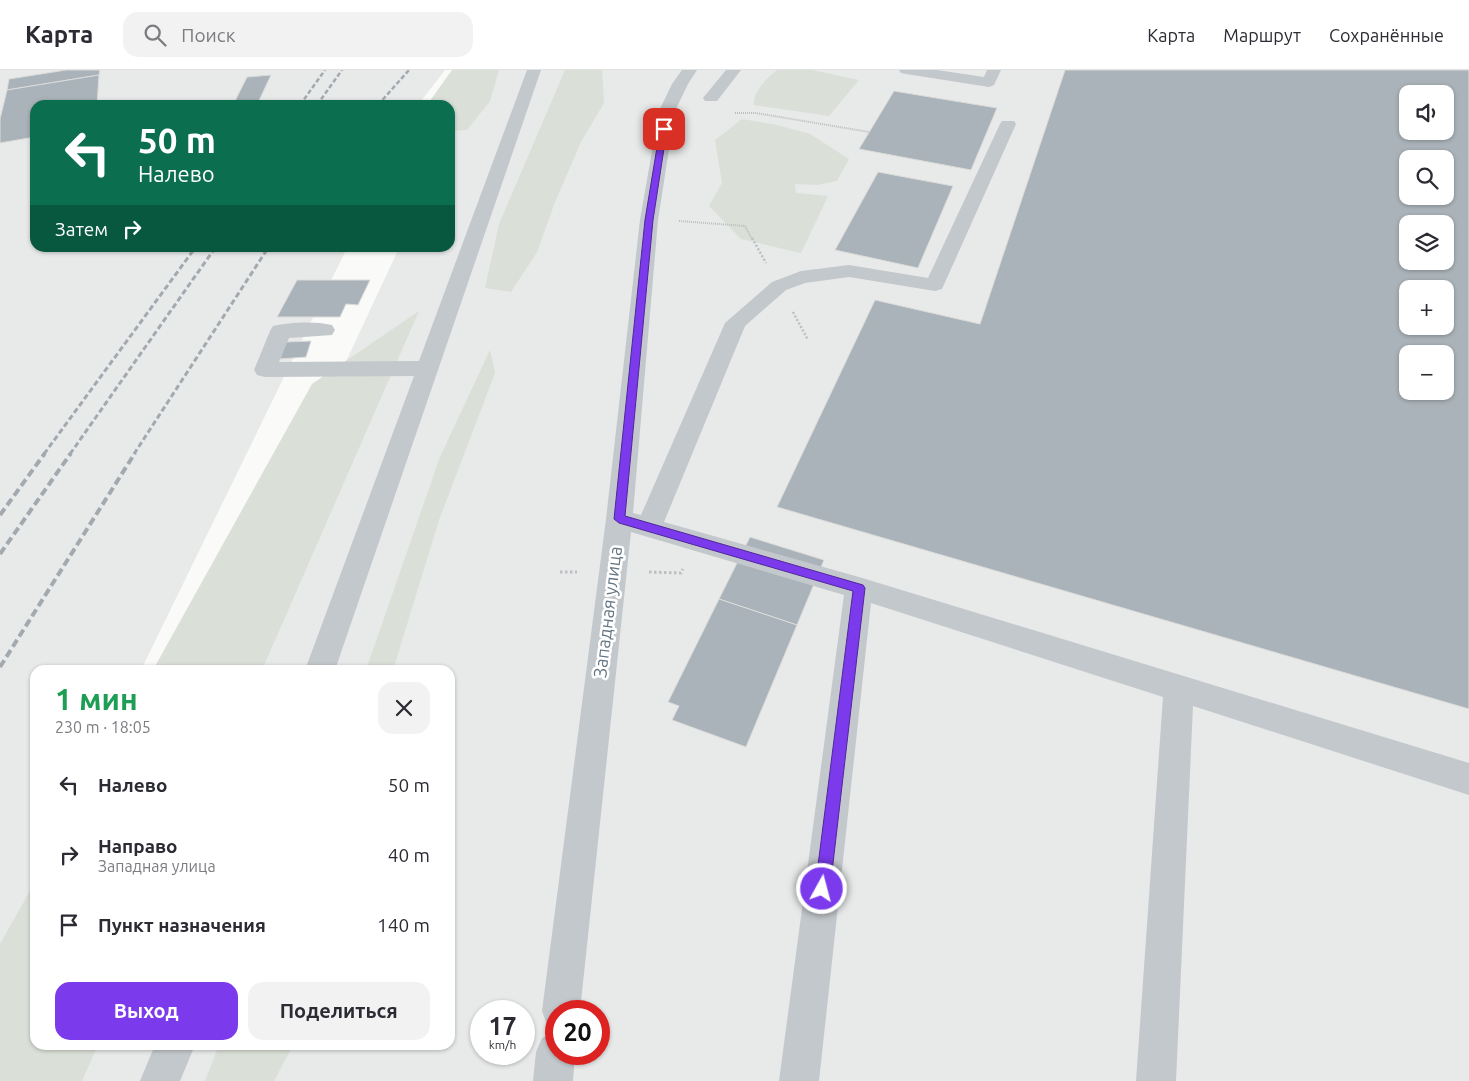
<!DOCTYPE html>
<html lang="ru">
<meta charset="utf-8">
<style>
:root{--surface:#fff;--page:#f2f2f3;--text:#2b2b33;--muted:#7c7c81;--line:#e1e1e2;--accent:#7c3aed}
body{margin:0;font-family:Ubuntu,sans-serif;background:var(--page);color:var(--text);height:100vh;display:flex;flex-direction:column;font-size:19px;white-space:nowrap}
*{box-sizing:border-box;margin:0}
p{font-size:16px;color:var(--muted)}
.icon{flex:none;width:28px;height:28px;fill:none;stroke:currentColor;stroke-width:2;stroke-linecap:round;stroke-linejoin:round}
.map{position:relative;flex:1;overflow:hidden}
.details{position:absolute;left:30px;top:595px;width:425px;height:385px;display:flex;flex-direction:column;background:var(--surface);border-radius:15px;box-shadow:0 1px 4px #0004}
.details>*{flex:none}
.banner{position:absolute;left:30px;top:30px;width:425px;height:152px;border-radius:15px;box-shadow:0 1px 4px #0004;background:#0b6e4f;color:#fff;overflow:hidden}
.tools{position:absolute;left:1399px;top:15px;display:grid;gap:10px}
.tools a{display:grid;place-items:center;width:55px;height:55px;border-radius:10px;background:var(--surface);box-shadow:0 1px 4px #0004;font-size:25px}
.speed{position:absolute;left:470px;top:930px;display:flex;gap:10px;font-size:25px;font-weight:700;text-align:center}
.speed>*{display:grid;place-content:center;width:65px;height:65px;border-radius:50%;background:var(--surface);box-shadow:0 1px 4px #0004;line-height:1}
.speed small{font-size:12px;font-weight:400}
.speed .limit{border:8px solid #d22;background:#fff;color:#111}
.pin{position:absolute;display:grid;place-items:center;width:42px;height:42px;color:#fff;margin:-21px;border-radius:10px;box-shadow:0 2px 8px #0006}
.me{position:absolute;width:55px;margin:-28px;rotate:7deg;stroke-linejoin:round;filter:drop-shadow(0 0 4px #0008)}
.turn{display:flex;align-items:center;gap:18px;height:105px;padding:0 25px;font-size:22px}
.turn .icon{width:65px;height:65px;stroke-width:2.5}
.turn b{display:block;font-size:35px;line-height:42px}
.then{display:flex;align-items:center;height:48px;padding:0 25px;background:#0003;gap:10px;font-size:19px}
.round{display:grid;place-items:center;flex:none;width:52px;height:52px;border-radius:15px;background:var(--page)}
.overview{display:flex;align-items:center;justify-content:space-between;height:85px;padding:0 25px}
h1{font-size:30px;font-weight:700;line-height:38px;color:#1e9e55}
.action{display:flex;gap:10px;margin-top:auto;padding:10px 25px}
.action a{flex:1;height:58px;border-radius:15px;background:var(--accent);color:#fff;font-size:20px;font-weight:700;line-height:58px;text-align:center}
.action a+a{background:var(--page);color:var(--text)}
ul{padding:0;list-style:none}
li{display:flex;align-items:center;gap:15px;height:70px;padding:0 25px}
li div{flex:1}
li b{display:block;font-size:19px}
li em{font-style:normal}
header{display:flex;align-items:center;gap:30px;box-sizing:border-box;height:70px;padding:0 25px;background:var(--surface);border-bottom:1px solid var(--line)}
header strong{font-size:24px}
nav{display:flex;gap:28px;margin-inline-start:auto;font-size:18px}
.search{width:350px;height:45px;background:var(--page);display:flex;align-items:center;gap:12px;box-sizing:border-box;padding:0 18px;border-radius:15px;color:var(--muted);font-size:19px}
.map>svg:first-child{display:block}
.built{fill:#e8e9e9;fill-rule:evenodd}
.green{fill:#dadfd7}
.building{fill:#aab3b9;stroke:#dcdcda;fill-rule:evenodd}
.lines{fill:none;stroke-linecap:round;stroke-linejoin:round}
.path-far2{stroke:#bbbfc2;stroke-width:2;stroke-dasharray:1 1;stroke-linecap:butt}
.path-far1{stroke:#bbbfc2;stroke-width:2.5;stroke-dasharray:2 2;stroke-linecap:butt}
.path{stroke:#bbbfc2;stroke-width:3;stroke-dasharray:2.5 2.5;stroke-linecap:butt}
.minor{fill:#c3c8cc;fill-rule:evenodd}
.rail-far2{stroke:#a2aab0;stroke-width:2.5;stroke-dasharray:4.5 2.5;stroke-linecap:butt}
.rail-far1{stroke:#a2aab0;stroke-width:3;stroke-dasharray:5.5 3;stroke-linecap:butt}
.rail{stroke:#a2aab0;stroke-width:4;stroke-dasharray:8 4;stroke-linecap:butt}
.route{fill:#7c3aed;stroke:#51269a}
.labels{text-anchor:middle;stroke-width:5;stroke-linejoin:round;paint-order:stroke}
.street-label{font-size:18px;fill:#657683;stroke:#fff}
</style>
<header>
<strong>Карта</strong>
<div class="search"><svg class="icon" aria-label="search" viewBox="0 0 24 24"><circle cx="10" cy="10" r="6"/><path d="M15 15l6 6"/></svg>Поиск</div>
<nav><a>Карта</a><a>Маршрут</a><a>Сохранённые</a></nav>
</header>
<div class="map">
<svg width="1469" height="1011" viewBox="0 0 1469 1011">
<rect width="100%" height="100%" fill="#fafaf8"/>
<g class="built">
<polygon points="0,0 445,0 418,35 35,35 35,178 347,178 141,600 35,600 35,817 0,888"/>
<path d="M482,0H1469V1011H10L35,975H450V600H202L399,178H450V68ZM1408,24H1445V61H1408ZM1408,89H1445V126H1408ZM1408,154H1445V191H1408ZM1408,219H1445V256H1408ZM1408,284H1445V321H1408ZM481,941H524V984H481ZM556,941H599V984H556Z"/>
</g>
<g class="green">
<polygon points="452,0 499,0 490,31 467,60 450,61 450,35 427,35"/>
<polygon points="565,0 602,0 604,33 581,72 555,132 537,182 511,222 485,218 499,154"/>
<path d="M777,0H812L859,10L829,46L754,35C753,21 767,8 777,0Z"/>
<polygon points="742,49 777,55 810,64 849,89 837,111 817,115 795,114 796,123 828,126 801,183 741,169 709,136 722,113 715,70"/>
<polygon points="419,241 262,600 153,600 312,314"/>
<polygon points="490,280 495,303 439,450 393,600 366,600 440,387"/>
<polygon points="35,812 35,975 98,975 82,1011 0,1011 0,874"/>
<polygon points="219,975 293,975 274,1011 205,1011"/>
</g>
<g class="building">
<polygon points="66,0 100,0 99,5 7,20 9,9"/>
<path d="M1065,0H1469V639L777,437L875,230L980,254ZM1408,24H1445V61H1408ZM1408,89H1445V126H1408ZM1408,154H1445V191H1408ZM1408,219H1445V256H1408ZM1408,284H1445V321H1408Z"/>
<polygon points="99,5 97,35 35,35 35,67 0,73 0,49 7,20"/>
<polygon points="271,5 257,35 233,35 247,7"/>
<polygon points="894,21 997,38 971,100 859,79"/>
<polygon points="878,102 953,116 918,198 835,180"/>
<polygon points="297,210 370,210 358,235 346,234 340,247 277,247"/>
<polygon points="311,271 306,287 280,289 285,272"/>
<polygon points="750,467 824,490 797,555 719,529"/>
<polygon points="719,529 797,555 746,677 672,650 679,636 668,632"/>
</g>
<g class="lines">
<g class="path-far2">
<polyline points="735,43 756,43 869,62"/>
<polyline points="679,151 745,156 752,169"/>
</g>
<g class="path-far1">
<polyline points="752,168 766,193"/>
<polyline points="793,242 808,270"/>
</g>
<g class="path">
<polyline points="560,502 577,502"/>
<polyline points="649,502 681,503 683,499"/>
</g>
<g class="minor">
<path d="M527,0H541L335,600H305L414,306L265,307L257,305L254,300L270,261L273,256C290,252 315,251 332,255L335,260L332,265L289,268L279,292L419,291Z"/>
<polygon points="682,0 697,0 688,14 675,41 658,150 633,443 641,445 725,253 772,212 801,201 849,195 928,208 1000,54 1002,51 1014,51 1016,54 942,219 935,221 849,207 805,213 786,220 745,256 664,452 859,507 1469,693 1469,725 1193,636 1176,1011 1136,1011 1163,627 871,533 819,1011 779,1011 844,525 631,462 580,941 556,941 556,958 547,955 542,941 606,449 640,150 659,41 672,14"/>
<polygon points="726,0 741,0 717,31 705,31 703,28"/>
<polygon points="899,0 937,0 984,7 987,0 1001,0 994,15 989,17 906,4 901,3"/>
<polygon points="556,962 556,984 575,984 573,1011 533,1011 536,982 542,968"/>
<polygon points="155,975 195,975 180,1011 140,1011"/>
</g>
<g class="rail-far2">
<polyline points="300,35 325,0"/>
<polyline points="317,35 342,0"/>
<polyline points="378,35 409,0"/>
</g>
<g class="rail-far1">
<polyline points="44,384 195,178"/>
<polyline points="70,384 215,178"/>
<polyline points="134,384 268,178"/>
</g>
<g class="rail">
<polyline points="0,445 45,383"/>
<polyline points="0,484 71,383"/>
<polyline points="0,597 135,383"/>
</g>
</g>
<polygon class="route" points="664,57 667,59 653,150 625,446 863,515 865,518 830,819 827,824 822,826 817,824 815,819 853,521 619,453 614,449 645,150 660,59"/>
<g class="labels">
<g class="street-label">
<text transform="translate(608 542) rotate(-83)" y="6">Западная улица</text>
</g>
</g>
</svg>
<div class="tools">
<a><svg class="icon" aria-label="sound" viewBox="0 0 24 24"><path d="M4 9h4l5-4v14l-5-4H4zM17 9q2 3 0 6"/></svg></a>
<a><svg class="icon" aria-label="search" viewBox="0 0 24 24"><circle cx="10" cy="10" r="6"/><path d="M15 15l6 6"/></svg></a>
<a><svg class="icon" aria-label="layers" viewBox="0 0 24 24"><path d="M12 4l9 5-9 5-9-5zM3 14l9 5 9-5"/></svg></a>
<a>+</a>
<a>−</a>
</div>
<div class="speed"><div>17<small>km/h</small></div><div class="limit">20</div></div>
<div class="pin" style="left:664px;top:59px;background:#d93025"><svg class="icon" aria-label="arrive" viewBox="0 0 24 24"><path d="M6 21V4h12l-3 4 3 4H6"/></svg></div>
<svg class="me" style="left:822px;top:819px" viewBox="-20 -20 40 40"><circle r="17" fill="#7c3aed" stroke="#fff" stroke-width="3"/><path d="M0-11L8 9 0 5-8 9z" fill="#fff"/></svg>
<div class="banner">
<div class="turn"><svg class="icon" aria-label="left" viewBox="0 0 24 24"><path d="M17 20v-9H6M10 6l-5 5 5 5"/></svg><div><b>50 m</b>Налево</div></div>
<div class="then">Затем<svg class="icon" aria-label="right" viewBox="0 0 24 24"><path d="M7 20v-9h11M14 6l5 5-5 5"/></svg></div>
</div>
<section class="details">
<div class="overview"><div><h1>1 мин</h1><p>230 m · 18:05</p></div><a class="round"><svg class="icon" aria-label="close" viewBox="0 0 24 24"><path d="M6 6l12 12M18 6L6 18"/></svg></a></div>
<ul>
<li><svg class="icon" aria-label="left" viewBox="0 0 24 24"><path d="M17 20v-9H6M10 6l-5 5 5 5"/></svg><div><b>Налево</b></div><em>50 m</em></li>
<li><svg class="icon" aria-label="right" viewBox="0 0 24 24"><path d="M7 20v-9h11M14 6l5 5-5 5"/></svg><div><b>Направо</b><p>Западная улица</p></div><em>40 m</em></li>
<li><svg class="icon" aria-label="arrive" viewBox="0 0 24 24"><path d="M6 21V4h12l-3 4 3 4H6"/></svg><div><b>Пункт назначения</b></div><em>140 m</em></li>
</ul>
<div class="action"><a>Выход</a><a>Поделиться</a></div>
</section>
</div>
